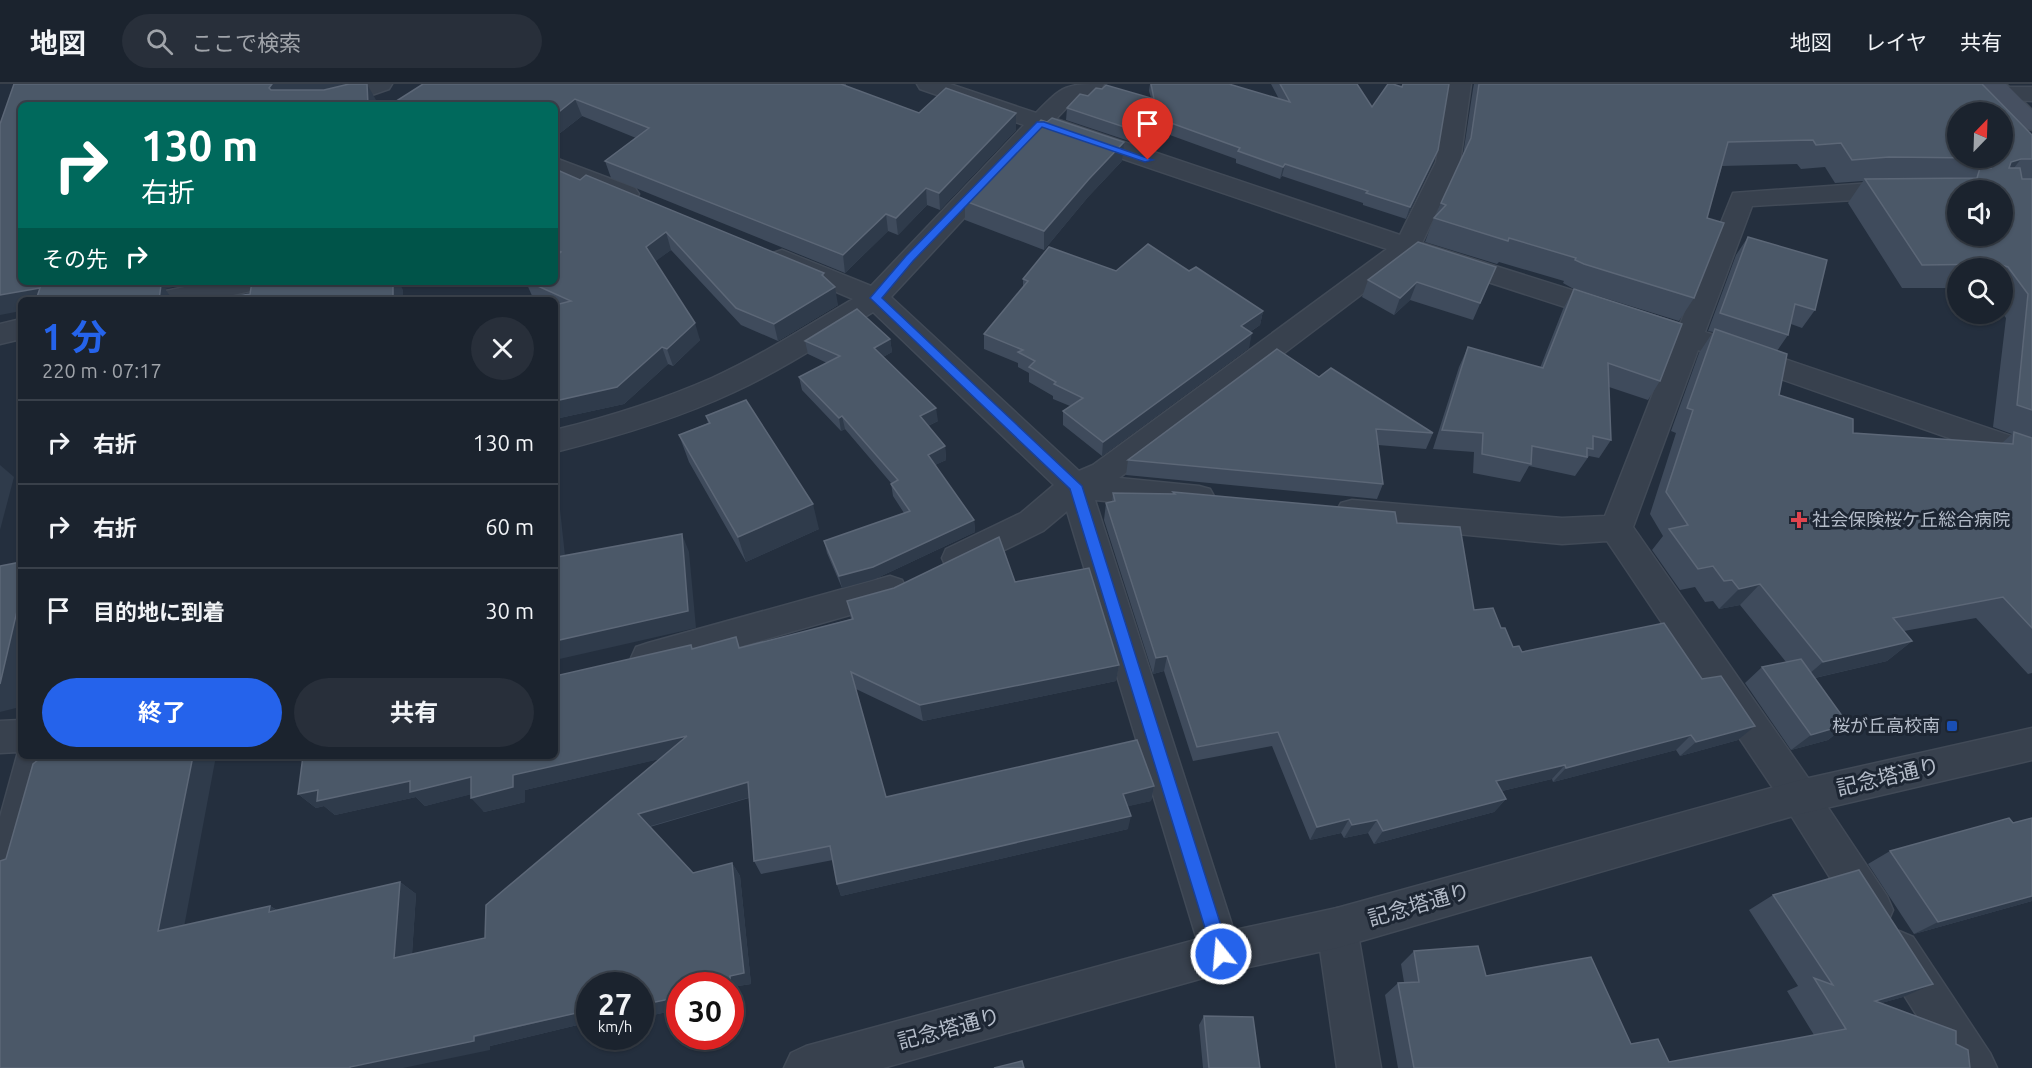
<!DOCTYPE html>
<html lang="ja">
<meta charset="utf-8">
<style>
:root{--surface:#1b232e;--page:#282f3a;--text:#f1f3f6;--muted:#a0a4aa;--line:#39404a;--accent:#2563eb}
body{margin:0;font-family:Ubuntu,"Noto Sans JP",sans-serif;background:var(--page);color:var(--text);height:100vh;display:flex;flex-direction:column;font-size:22px;white-space:nowrap}
*{box-sizing:border-box;margin:0}
p{font-size:20px;color:var(--muted)}
.icon{flex:none;width:33px;height:33px;fill:none;stroke:currentColor;stroke-width:2;stroke-linecap:round;stroke-linejoin:round}
.map{position:relative;flex:1;overflow:hidden}
.drawer{position:absolute;left:18px;top:213px;width:540px;height:462px;display:flex;flex-direction:column;background:var(--surface);border-radius:9px;box-shadow:0 2px 4px #0004,0 0 0 2px var(--line)}
.drawer>*{flex:none}
.top-card{position:absolute;left:18px;top:18px;width:540px;height:183px;border-radius:9px;box-shadow:0 2px 4px #0004,0 0 0 2px var(--line);background:#00695c;color:#fff;overflow:hidden}
.needle{width:39px;rotate:23deg}
.fabs{position:absolute;left:1947px;top:18px;display:grid;gap:12px}
.fabs a{display:grid;place-items:center;width:66px;height:66px;border-radius:50%;background:var(--surface);box-shadow:0 2px 4px #0004,0 0 0 2px var(--line);font-size:30px}
.speed{position:absolute;left:576px;top:888px;display:flex;gap:12px;font-size:30px;font-weight:700;text-align:center}
.speed>*{display:grid;place-content:center;width:78px;height:78px;border-radius:50%;background:var(--surface);box-shadow:0 2px 4px #0004,0 0 0 2px var(--line);line-height:1}
.speed small{font-size:15px;font-weight:400}
.speed .limit{border:9px solid #d22;background:#fff;color:#111}
.pin{position:absolute;display:grid;place-items:center;width:51px;height:51px;color:#fff;margin:-62px -26px;border-radius:50% 50% 50% 0;rotate:-45deg;box-shadow:0 0 6px #0007}
.pin .icon{rotate:45deg}
.me{position:absolute;width:66px;margin:-33px;rotate:343deg;stroke-linejoin:round;filter:drop-shadow(0 0 4px #0008)}
.turn{display:flex;align-items:center;gap:21px;height:126px;padding:0 24px;font-size:27px}
.turn .icon{width:78px;height:78px;stroke-width:2.5}
.turn b{display:block;font-size:42px;line-height:51px}
.then{display:flex;align-items:center;height:57px;padding:0 24px;background:#0003;gap:12px;font-size:22px}
.round{display:grid;place-items:center;flex:none;width:63px;height:63px;border-radius:32px;background:var(--page)}
.headline{display:flex;align-items:center;justify-content:space-between;height:102px;padding:0 24px}
h1{font-size:36px;font-weight:700;line-height:45px;color:var(--accent)}
.action{display:flex;gap:12px;margin-top:auto;padding:12px 24px}
.action a{flex:1;height:69px;border-radius:36px;background:var(--accent);color:#fff;font-size:24px;font-weight:700;line-height:69px;text-align:center}
.action a+a{background:var(--page);color:var(--text)}
ul{padding:0;list-style:none}
li{display:flex;align-items:center;gap:18px;height:84px;padding:0 24px;border-top:2px solid var(--line)}
li div{flex:1}
li b{display:block;font-size:22px}
li em{font-style:normal}
header{display:flex;align-items:center;gap:36px;box-sizing:border-box;height:84px;padding:0 30px;background:var(--surface);border-bottom:2px solid var(--line)}
header strong{font-size:28px}
nav{display:flex;gap:33px;margin-inline-start:auto;font-size:21px}
.search{width:420px;height:54px;background:var(--page);display:flex;align-items:center;gap:15px;box-sizing:border-box;padding:0 21px;border-radius:33px;color:var(--muted);font-size:22px}
.map>svg:first-child{display:block}
.lines{fill:none;stroke-linecap:round;stroke-linejoin:round}
.minor-casing{stroke:#414a57;stroke-width:3}
.tertiary-casing{stroke:#414a57;stroke-width:3}
.secondary-casing{stroke:#414a57;stroke-width:3}
.minor{fill:#38414e;fill-rule:evenodd}
.tertiary{fill:#38414e;fill-rule:evenodd}
.secondary{fill:#465061;fill-rule:evenodd}
.wall{fill:#3f4b5c}
.shaded-wall{fill:#2f3b4b}
.building{fill:#4b5868;stroke:#5c6777;stroke-width:1.5;fill-rule:evenodd}
.route{fill:#2563eb;stroke:#184099;stroke-width:1.5}
.health-dot{fill:#e0444e;stroke:#1d2633;stroke-width:2}
.transit-dot{fill:#1a4fb4;stroke:#1d2633;stroke-width:2}
.labels{text-anchor:middle;stroke-width:6;stroke-linejoin:round;paint-order:stroke}
.poi-label{font-size:18px;fill:#b4bcc9;stroke:#1d2633;text-anchor:start}
.near-street-label{font-size:21px;fill:#b4bcc9;stroke:#1d2633}
</style>
<header>
<strong>地図</strong>
<div class="search"><svg class="icon" aria-label="search" viewBox="0 0 24 24"><circle cx="10" cy="10" r="6"/><path d="M15 15l6 6"/></svg>ここで検索</div>
<nav><a>地図</a><a>レイヤ</a><a>共有</a></nav>
</header>
<div class="map">
<svg width="2032" height="984" viewBox="0 0 2032 984">
<rect width="100%" height="100%" fill="#242f3e"/>
<g class="lines">
<defs>
<g id="minor">
<path d="M360,0H392L389,5C346,21 326,21 281,21L285,16L346,5Z"/>
<path d="M917,0H950L1036,29C1063,1 1066,0 1104,0L1101,5L1073,17L1056,35L1400,151L1436,78L1449,0H1471L1460,78L1422,159L1680,240L1733,109L1872,99L1958,100L1967,102L1970,106H1958V116L1872,115L1752,122L1705,248L2032,359V383L1698,266L1633,443L1813,701L1887,812L1893,826L1887,840L1873,846L1859,840L1787,725L1607,457L1562,460L1352,440L1341,437L1336,428L1341,419L1352,416L1562,434L1605,432L1673,258L1411,173L1119,394L1199,402L1210,405L1215,414L1210,423L1199,426L1095,416L1241,869L1235,883L1221,889L1207,883L1201,869L1067,427L1043,447L970,483L958,487L946,483L942,474L946,465L1021,429L1054,401L873,228C827,256 782,286 734,308C677,335 615,353 555,368V346C608,333 662,316 712,294C761,272 807,242 853,215L773,181L769,175L773,169L782,166L871,202L1024,41L920,5ZM1044,48L1387,165L1093,381L1079,387L891,213Z"/>
<polygon points="2004,3 2032,3 2032,17 1996,15 1992,10 1996,5"/>
<polygon points="555,74 635,104 639,110 635,116 626,118 555,90"/>
<polygon points="209,198 267,198 264,204 211,216 152,216 156,209"/>
<polygon points="21,235 21,255 0,260 0,240"/>
<polygon points="890,492 902,496 907,506 902,516 648,589 636,585 631,574 636,563 648,559"/>
<polygon points="21,636 21,672 53,672 20,806 14,820 0,825 0,733 18,668 0,669 0,637"/>
<polygon points="1337,824 1351,830 1357,844 1381,984 1337,984 1317,844 1323,830"/>
<polygon points="1899,847 1913,853 1990,969 1997,984 1950,984 1885,881 1879,867 1885,853"/>
</g>
<polygon id="tertiary" points="2032,644 2032,676 1800,730 1337,864 1221,889 883,984 784,984 791,969 806,962 1221,849 1337,824 1800,696"/>
<polygon id="secondary" points="1982,0 2006,0 2032,26 2032,46 2024,44"/>
</defs>
<use href="#minor" class="minor-casing"/>
<use href="#tertiary" class="tertiary-casing"/>
<use href="#secondary" class="secondary-casing"/>
<use href="#minor" class="minor"/>
<use href="#tertiary" class="tertiary"/>
<use href="#secondary" class="secondary"/>
</g>
<g class="wall">
<polygon points="423,0 846,0 846,2 919,29 1016,46 940,126 927,121 898,151 888,147 845,189 611,94 605,77 636,54 582,32 555,53 555,21"/>
<polygon points="1150,0 1229,0 1279,15 1271,0 1357,0 1372,23 1438,66 1434,77 1406,135 1363,121 1363,119 1282,92 1280,95 1236,79 1236,75 1156,46 1155,41 1138,60 1066,36 1067,24 1102,5 1151,14 1149,7"/>
<polygon points="1474,0 1982,0 2032,51 2032,589 2028,590 1976,534 1904,547 1912,557 1887,577 1815,594 1848,640 1828,656 1791,666 1745,599 1762,583 1786,578 1740,521 1719,525 1713,517 1705,518 1695,503 1680,506 1652,466 1663,452 1650,430 1676,349 1671,347 1699,269 1713,248 1708,247 1736,171 1748,153 1815,226 1802,244 1791,240 1788,251 1777,267 1779,311 1853,349 2002,359 2012,350 1993,343 2006,234 2002,229 2002,184 1958,184 1958,204 1902,204 1848,119 1863,97 1835,99 1825,83 1801,85 1797,80 1722,82 1707,134 1694,214 1679,237 1572,204 1563,199 1564,197 1499,178 1497,180 1425,158 1434,134 1436,131 1441,119 1463,71 1473,5"/>
<polygon points="1122,77 1088,113 1044,166 965,136 965,117"/>
<polygon points="555,85 580,96 824,189 824,194 838,221 778,257 741,241 671,166 655,177 700,256 673,282 668,280 624,320 555,335 555,216 538,216 533,214 526,198 555,198"/>
<polygon points="1496,183 1473,236 1410,216 1394,231 1362,213 1368,196"/>
<polygon points="1116,187 1189,187 1263,227 1260,241 1250,248 1249,264 1102,372 1063,341 1063,327 1070,322 1053,315 1053,312 1029,298 1029,289 1018,283 1018,279 984,265 984,250 1023,204 1023,195"/>
<polygon points="1574,205 1660,297 1648,316 1609,303 1611,356 1599,374 1589,372 1575,392 1529,382 1520,398 1473,389 1474,368 1433,365 1459,283 1468,263 1540,284 1563,225"/>
<polygon points="890,255 892,268 883,273 938,337 928,342 945,362 946,376 935,381 974,436 975,448 875,495 842,504 827,469 824,457 904,429 893,412 891,399 845,345 841,347 802,306 799,293 827,279 808,270 805,257"/>
<polygon points="1319,293 1433,349 1426,365 1378,361 1383,400 1377,415 1126,391 1128,376"/>
<polygon points="706,332 819,445 746,478 689,378 679,351 708,339"/>
<polygon points="1173,408 1397,439 1474,526 1501,544 1513,563 1522,568 1738,656 1680,672 1676,666 1553,698 1552,695 1502,707 1506,715 1494,728 1374,760 1368,749 1344,754 1341,749 1310,756 1272,662 1193,677 1164,587 1153,590 1104,436 1106,419 1112,417 1113,409 1172,410"/>
<polygon points="1015,498 1119,581 1116,597 923,637 856,605 886,713 1154,702 1151,717 1128,722 1128,745 841,812 837,800 833,776 761,790 754,777 749,714 650,743 693,789 732,779 740,792 751,900 738,902 738,912 730,914 730,902 680,902 680,925 640,934 590,902 590,938 490,962 490,966 185,841 270,822 277,826 400,798 416,810 412,870 485,854 659,675 525,706 525,718 484,728 471,710 425,722 416,713 335,731 324,722 316,724 298,710 693,565 736,553 740,564 851,535 847,517"/>
<polygon points="2032,734 2032,817 1914,850 1868,780 1890,767"/>
<polygon points="1773,811 1903,913 1881,919 1956,960 1970,984 1398,984 1385,911 1398,899 1404,898 1401,880 1414,867 1486,892 1669,978 1814,951 1787,907 1798,902 1749,826"/>
<polygon points="1204,932 1260,984 1203,984 1199,941"/>
</g>
<g class="shaded-wall">
<polygon points="272,0 354,0 279,21 269,4"/>
<polygon points="367,0 376,16 376,21 368,21"/>
<polygon points="575,15 582,32 555,53 555,31"/>
<polygon points="1016,29 1016,46 940,126 939,109"/>
<polygon points="1157,29 1155,41 1138,60 1139,48"/>
<polygon points="1124,58 1122,77 1088,113 1044,166 1044,147 1089,95"/>
<polygon points="1438,66 1434,77 1406,135 1410,123"/>
<polygon points="2021,75 2002,99 2011,78"/>
<polygon points="1285,80 1282,92 1280,95 1283,83"/>
<polygon points="926,104 927,121 898,151 896,134"/>
<polygon points="886,130 888,147 845,189 843,171"/>
<polygon points="666,148 671,166 652,180 646,163"/>
<polygon points="136,198 178,198 178,202 165,205 173,216 159,216 136,199"/>
<polygon points="392,198 399,198 403,206 403,216 393,216"/>
<polygon points="1417,198 1410,216 1394,231 1400,214"/>
<polygon points="835,203 838,221 778,257 774,240"/>
<polygon points="40,204 51,216 21,216 21,227 0,231 0,211"/>
<polygon points="1263,227 1260,241 1238,256 1241,242"/>
<polygon points="695,239 700,256 673,282 667,265"/>
<polygon points="1252,249 1249,264 1102,372 1103,358"/>
<polygon points="890,255 892,268 876,277 874,264"/>
<polygon points="662,263 668,280 624,320 555,335 555,317"/>
<polygon points="936,324 938,337 921,345 920,332"/>
<polygon points="842,332 845,345 841,347 839,334"/>
<polygon points="945,362 946,376 929,384 928,371"/>
<polygon points="0,381 14,393 0,446"/>
<polygon points="555,417 560,425 567,491 557,473 555,453"/>
<polygon points="813,420 819,445 746,478 738,453"/>
<polygon points="974,436 975,448 875,495 842,504 839,492"/>
<polygon points="682,450 689,468 696,544 555,576 555,557"/>
<polygon points="1760,500 1740,521 1719,525 1739,505"/>
<polygon points="21,510 21,620 20,623 0,628 0,600"/>
<polygon points="1912,557 1887,577 1801,597 1823,578"/>
<polygon points="1167,572 1164,587 1153,590 1156,574"/>
<polygon points="1119,581 1116,597 923,637 920,621"/>
<polygon points="1848,640 1828,656 1791,666 1811,651"/>
<polygon points="1755,642 1738,656 1680,672 1696,658"/>
<polygon points="1691,651 1676,666 1553,698 1566,684"/>
<polygon points="687,652 695,667 525,706 525,718 484,728 471,714 513,691"/>
<polygon points="193,672 216,672 181,859 158,847"/>
<polygon points="1565,681 1552,695 1485,711 1496,697"/>
<polygon points="471,693 484,707 425,722 416,713 335,731 324,722 316,724 298,710 318,706 410,697"/>
<polygon points="748,698 754,712 647,743 638,730"/>
<polygon points="1154,702 1151,717 1121,724 1123,710"/>
<polygon points="1506,715 1494,728 1374,760 1383,747"/>
<polygon points="1131,732 1128,745 841,812 837,800"/>
<polygon points="1349,735 1341,749 1310,756 1317,743"/>
<polygon points="1377,736 1368,749 1344,754 1352,741"/>
<polygon points="732,779 740,792 751,900 738,902 738,912 730,914"/>
<polygon points="400,798 416,810 411,885 394,874"/>
<polygon points="2032,812 2032,817 1914,850 1938,838"/>
<polygon points="270,822 290,835 269,828"/>
<polygon points="1933,900 1903,913 1846,929 1875,917"/>
<polygon points="680,913 680,925 640,934 640,921"/>
<polygon points="590,926 590,938 490,962 490,966 403,984 350,984 350,983"/>
</g>
<g class="building">
<polygon points="14,0 272,0 269,4 271,6 324,6 349,0 367,0 368,21 21,21 21,198 136,198 136,199 161,201 159,216 36,216 40,204 0,211 0,40"/>
<polygon points="423,0 841,0 919,29 946,4 1016,29 939,109 926,104 896,134 886,130 843,171 605,77 649,44 575,15 555,31 555,21 390,21"/>
<polygon points="1151,0 1229,0 1290,18 1280,0 1357,0 1372,23 1388,0 1393,0 1402,3 1403,0 1449,0 1438,66 1410,123 1366,109 1368,107 1285,80 1283,83 1238,67 1240,64 1157,34 1157,29 1139,48 1067,24 1080,10 1088,12 1096,4 1102,5 1106,1 1154,15"/>
<path d="M1479,0H1982L2032,51V75H2021L2011,78L2009,84H2020L2022,95H2032V326L2017,321L2028,210L2008,183L1998,180L1922,181L1865,95L1977,94L1980,84H1991L1988,77L1977,74L1889,73L1852,76L1841,59L1816,61L1813,56L1728,58L1707,134L1724,139L1694,214L1584,180L1575,176L1576,174L1509,154L1508,157L1434,134L1446,121L1441,119L1471,54ZM1958,28H2002V74H1958ZM1958,106H2002V152H1958Z"/>
<polygon points="1052,34 1124,58 1089,95 1044,147 965,117 1041,36 1047,38"/>
<polygon points="555,85 580,96 586,91 824,189 822,191 835,203 774,240 736,224 666,148 646,163 695,239 667,265 662,263 617,303 555,317 555,221 571,217 529,198 555,198 555,173 561,168 555,165"/>
<polygon points="1748,153 1827,176 1815,226 1795,220 1788,251 1720,229"/>
<polygon points="1418,158 1496,183 1480,219 1417,198 1400,214 1368,196"/>
<polygon points="1148,160 1189,187 1196,183 1263,227 1241,242 1252,249 1103,358 1063,327 1083,314 1054,300 1056,298 1029,283 1035,277 1018,268 1023,266 984,250 1028,197 1023,195 1049,163 1116,187"/>
<polygon points="252,198 393,198 393,216 214,216 250,210"/>
<polygon points="1574,205 1682,240 1660,297 1608,279 1611,356 1593,352 1593,365 1587,364 1587,373 1532,362 1531,380 1482,370 1483,349 1442,346 1468,263 1543,284"/>
<polygon points="857,225 890,255 874,264 936,324 920,332 945,362 928,371 974,436 873,483 839,492 824,457 910,427 891,400 898,396 842,332 839,334 799,293 840,272 805,257"/>
<polygon points="1715,245 1787,270 1779,311 1853,335 1853,349 2013,360 2014,348 2032,354 2032,544 2003,513 1893,534 1912,557 1823,578 1760,500 1739,505 1732,496 1724,497 1713,482 1698,485 1669,445 1688,441 1666,408 1693,326 1687,324"/>
<polygon points="1277,265 1319,293 1331,284 1433,349 1376,345 1383,400 1128,376"/>
<polygon points="746,316 813,420 738,453 679,351 710,339 706,332"/>
<polygon points="1173,408 1395,428 1397,439 1460,443 1474,526 1493,524 1501,544 1505,544 1513,563 1519,562 1522,568 1664,539 1702,595 1721,592 1755,642 1696,658 1691,651 1566,684 1565,681 1496,697 1506,715 1383,747 1377,736 1352,741 1349,735 1317,743 1278,648 1197,663 1167,572 1156,574 1106,419 1115,417 1113,409 1175,410"/>
<polygon points="682,450 688,527 555,557 555,453 557,473"/>
<polygon points="999,453 1015,498 1089,484 1119,581 920,621 851,588 886,713 1137,656 1154,702 1123,710 1131,732 837,800 830,762 754,777 748,698 638,730 693,789 732,779 744,889 730,892 730,902 680,902 680,913 640,921 640,902 590,902 590,926 474,952 474,957 350,983 350,984 0,984 0,777 6,775 33,680 43,672 193,672 158,847 270,822 269,828 400,798 394,874 485,854 486,821 687,652 513,691 513,703 471,714 471,693 410,708 410,697 317,717 318,706 298,710 303,672 555,672 555,592 691,561 692,565 736,553 739,564 853,535 847,517 894,504"/>
<polygon points="21,478 21,510 0,600 0,482"/>
<polygon points="1801,575 1848,640 1811,651 1762,583"/>
<polygon points="2009,734 2013,739 2032,734 2032,812 1938,838 1890,767"/>
<polygon points="1859,786 1933,900 1875,917 1956,947 1956,960 1968,966 1970,984 1414,984 1398,899 1419,898 1414,867 1478,862 1486,892 1591,873 1631,960 1658,955 1669,978 1846,945 1814,894 1833,901 1773,811"/>
<polygon points="1204,932 1253,933 1260,984 1209,984"/>
<polygon points="1022,977 1024,984 994,984"/>
</g>
<polygon class="route" points="1037,38 1044,38 1153,76 1145,78 1042,43 913,177 882,214 1082,402 1230,870 1227,876 1221,878 1215,876 1213,870 1070,405 870,214 906,172"/>
<path class="health-dot" d="M1796 427h6v6h6v6h-6v6h-6v-6h-6v-6h6z"/>
<rect class="transit-dot" x="1946" y="636" width="12" height="12" rx="3"/>
<g class="labels">
<g class="poi-label">
<text x="1812" y="442">社会保険桜ケ丘総合病院</text>
<text x="1940" y="648" text-anchor="end">桜が丘高校南</text>
</g>
<g class="near-street-label">
<text transform="translate(1888 693) rotate(-13)" y="7">記念塔通り</text>
<text transform="translate(1419 821) rotate(-16)" y="7">記念塔通り</text>
<text transform="translate(949 945) rotate(-15)" y="7">記念塔通り</text>
</g>
</g>
</svg>
<div class="fabs">
<a><svg class="needle" viewBox="-14 -14 28 28"><path d="M0-13l5 13h-10z" fill="#e53935"/><path d="M0 13l5-13h-10z" fill="#a0a4aa"/></svg></a>
<a><svg class="icon" aria-label="sound" viewBox="0 0 24 24"><path d="M4 9h4l5-4v14l-5-4H4zM17 9q2 3 0 6"/></svg></a>
<a><svg class="icon" aria-label="search" viewBox="0 0 24 24"><circle cx="10" cy="10" r="6"/><path d="M15 15l6 6"/></svg></a>
</div>
<div class="speed"><div>27<small>km/h</small></div><div class="limit">30</div></div>
<div class="pin" style="left:1148px;top:76px;background:#d93025"><svg class="icon" aria-label="arrive" viewBox="0 0 24 24"><path d="M6 21V4h12l-3 4 3 4H6"/></svg></div>
<svg class="me" style="left:1221px;top:870px" viewBox="-20 -20 40 40"><circle r="17" fill="#2563eb" stroke="#fff" stroke-width="3"/><path d="M0-11L8 9 0 5-8 9z" fill="#fff"/></svg>
<div class="top-card">
<div class="turn"><svg class="icon" aria-label="right" viewBox="0 0 24 24"><path d="M7 20v-9h11M14 6l5 5-5 5"/></svg><div><b>130 m</b>右折</div></div>
<div class="then">その先<svg class="icon" aria-label="right" viewBox="0 0 24 24"><path d="M7 20v-9h11M14 6l5 5-5 5"/></svg></div>
</div>
<section class="drawer">
<div class="headline"><div><h1>1 分</h1><p>220 m · 07:17</p></div><a class="round"><svg class="icon" aria-label="close" viewBox="0 0 24 24"><path d="M6 6l12 12M18 6L6 18"/></svg></a></div>
<ul>
<li><svg class="icon" aria-label="right" viewBox="0 0 24 24"><path d="M7 20v-9h11M14 6l5 5-5 5"/></svg><div><b>右折</b></div><em>130 m</em></li>
<li><svg class="icon" aria-label="right" viewBox="0 0 24 24"><path d="M7 20v-9h11M14 6l5 5-5 5"/></svg><div><b>右折</b></div><em>60 m</em></li>
<li><svg class="icon" aria-label="arrive" viewBox="0 0 24 24"><path d="M6 21V4h12l-3 4 3 4H6"/></svg><div><b>目的地に到着</b></div><em>30 m</em></li>
</ul>
<div class="action"><a>終了</a><a>共有</a></div>
</section>
</div>
